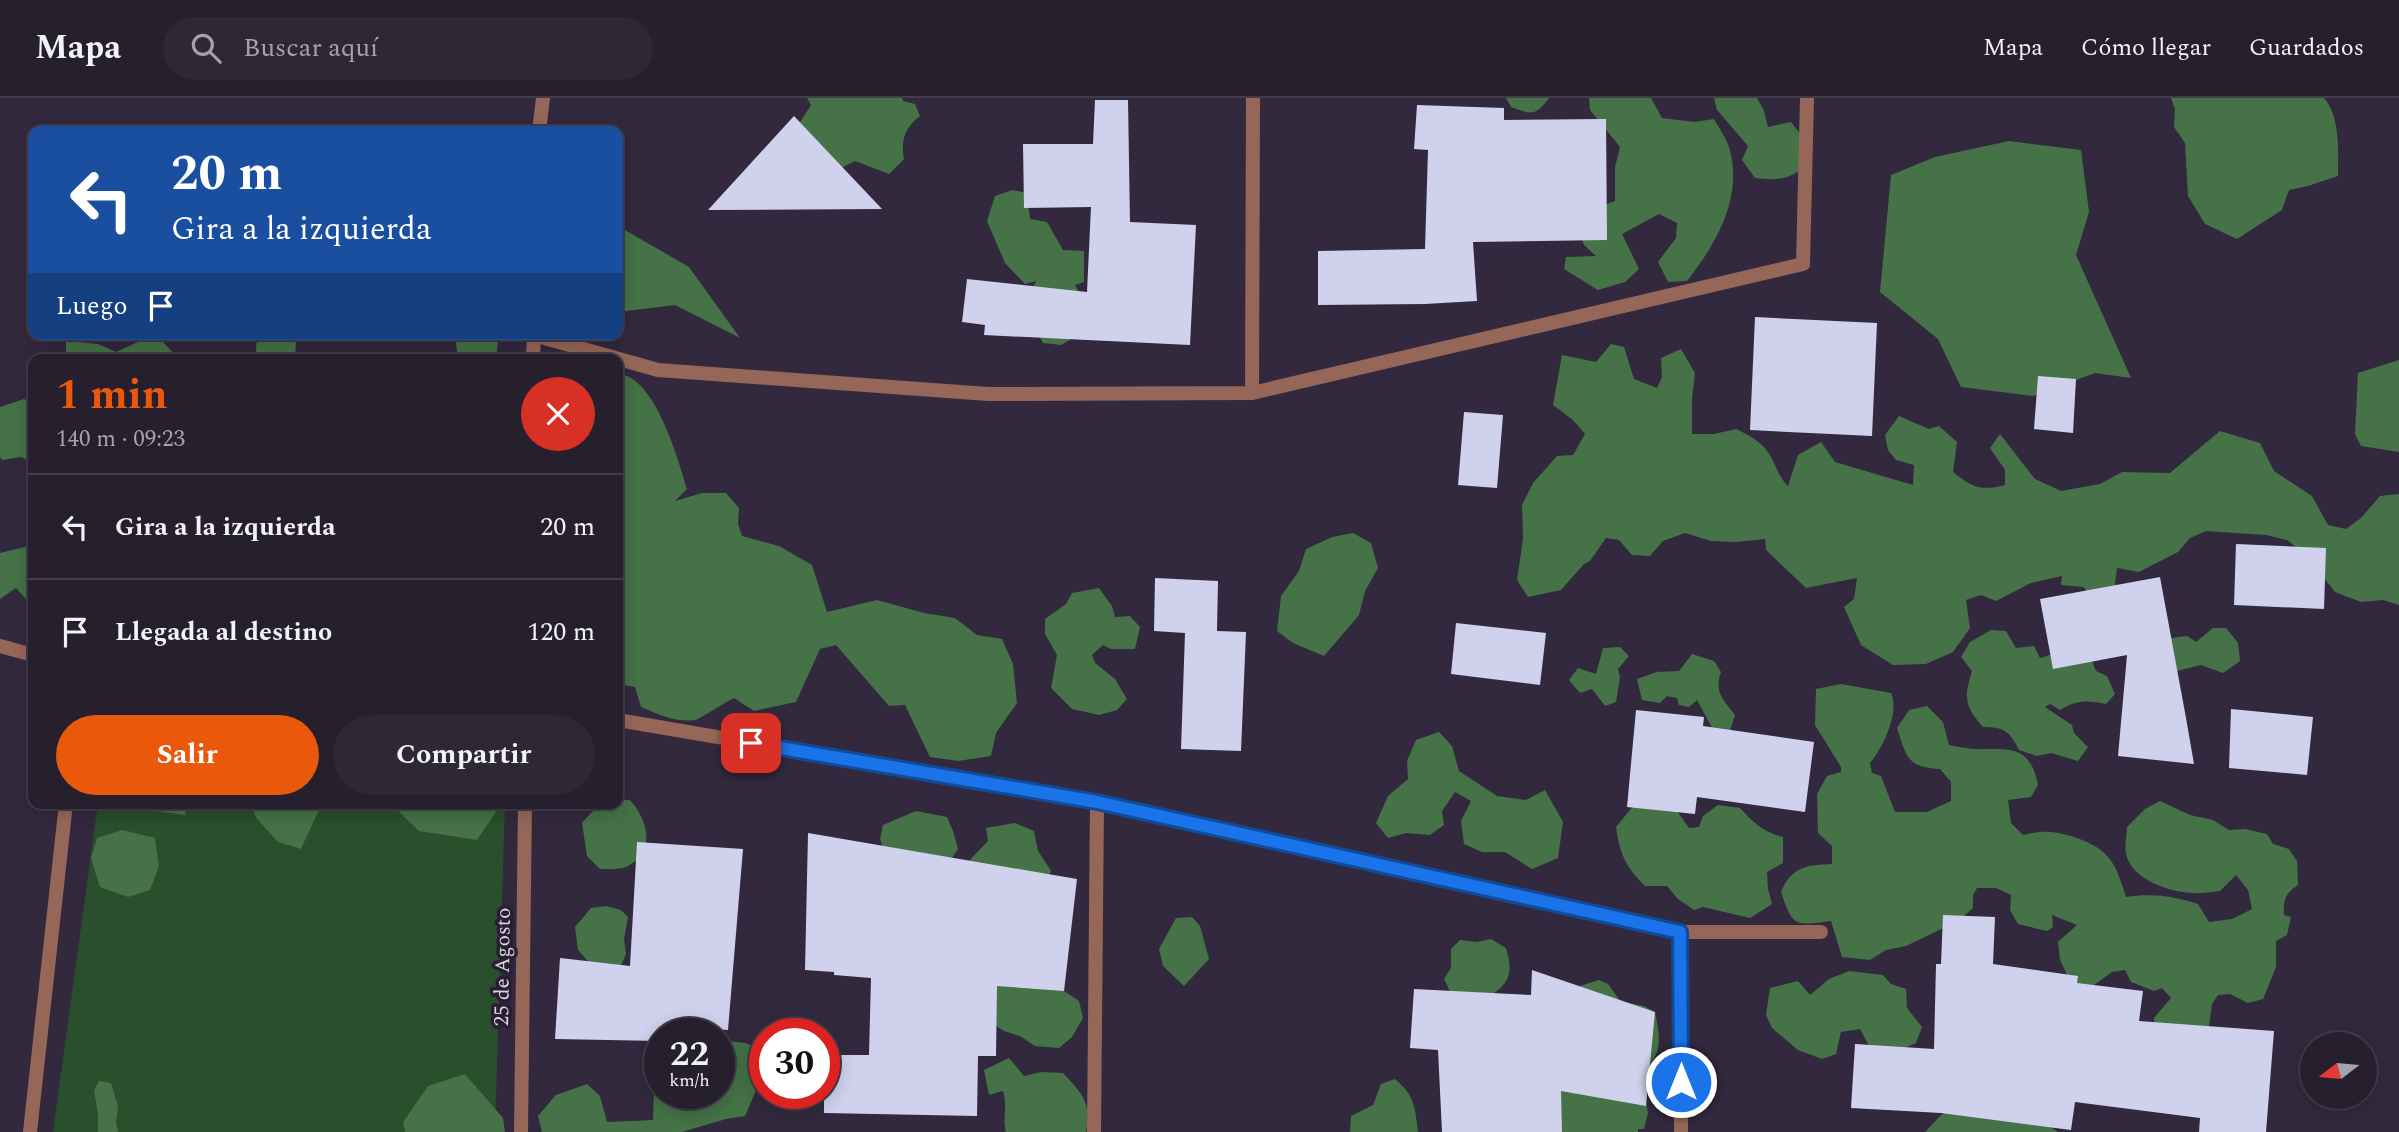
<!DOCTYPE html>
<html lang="es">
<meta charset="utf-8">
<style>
:root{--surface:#261f2e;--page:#2e2736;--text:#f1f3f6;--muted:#a4a2aa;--line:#423d4a;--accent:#ea580c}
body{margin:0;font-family:Spectral,serif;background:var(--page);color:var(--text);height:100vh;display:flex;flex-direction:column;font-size:26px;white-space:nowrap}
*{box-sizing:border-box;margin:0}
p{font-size:23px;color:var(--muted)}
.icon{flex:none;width:38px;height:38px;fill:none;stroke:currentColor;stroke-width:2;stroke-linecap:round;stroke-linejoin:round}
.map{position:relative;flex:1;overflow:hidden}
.side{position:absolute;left:28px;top:256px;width:595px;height:455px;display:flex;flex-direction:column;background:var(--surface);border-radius:14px;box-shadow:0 4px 18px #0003,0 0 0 2px var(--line)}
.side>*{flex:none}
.banner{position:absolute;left:28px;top:28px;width:595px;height:214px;border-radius:14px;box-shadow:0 4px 18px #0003,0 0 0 2px var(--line);background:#1a4fa0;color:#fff;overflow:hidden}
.needle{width:46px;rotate:254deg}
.fabs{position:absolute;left:2300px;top:934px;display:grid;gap:14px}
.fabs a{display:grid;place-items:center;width:77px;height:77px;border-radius:50%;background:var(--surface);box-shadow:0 4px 18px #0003,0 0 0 2px var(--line);font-size:35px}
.speed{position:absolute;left:644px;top:920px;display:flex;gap:14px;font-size:35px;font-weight:700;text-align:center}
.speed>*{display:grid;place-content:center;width:91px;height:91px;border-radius:50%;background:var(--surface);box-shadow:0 4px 18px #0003,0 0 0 2px var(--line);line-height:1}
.speed small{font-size:18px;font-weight:400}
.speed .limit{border:10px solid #d22;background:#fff;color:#111}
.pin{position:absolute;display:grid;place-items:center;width:60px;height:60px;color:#fff;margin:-30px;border-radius:14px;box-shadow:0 4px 10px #0006}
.me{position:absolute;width:77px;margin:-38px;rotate:0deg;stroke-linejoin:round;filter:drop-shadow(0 0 5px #0008)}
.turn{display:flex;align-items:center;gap:24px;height:147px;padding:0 28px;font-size:32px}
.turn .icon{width:91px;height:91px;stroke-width:2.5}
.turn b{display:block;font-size:49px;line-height:60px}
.then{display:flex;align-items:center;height:66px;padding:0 28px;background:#0003;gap:14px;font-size:26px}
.round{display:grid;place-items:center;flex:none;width:74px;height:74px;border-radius:37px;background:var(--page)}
.head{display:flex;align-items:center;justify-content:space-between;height:119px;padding:0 28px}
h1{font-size:42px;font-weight:700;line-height:52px;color:var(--accent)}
.button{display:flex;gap:14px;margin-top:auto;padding:14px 28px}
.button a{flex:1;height:80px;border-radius:42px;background:var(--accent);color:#fff;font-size:28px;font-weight:700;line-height:80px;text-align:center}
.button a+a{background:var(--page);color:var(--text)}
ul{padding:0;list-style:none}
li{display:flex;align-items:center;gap:21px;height:105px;padding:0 28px;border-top:2px solid var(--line)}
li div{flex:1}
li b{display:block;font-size:26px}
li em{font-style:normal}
header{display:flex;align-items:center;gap:42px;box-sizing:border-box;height:98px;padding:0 35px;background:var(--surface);border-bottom:2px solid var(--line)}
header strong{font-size:33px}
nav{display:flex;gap:38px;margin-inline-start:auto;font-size:24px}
.search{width:490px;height:63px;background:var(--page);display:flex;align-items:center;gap:18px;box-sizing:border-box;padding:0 24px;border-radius:38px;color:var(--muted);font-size:26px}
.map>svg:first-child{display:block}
.green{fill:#294f2c}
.forest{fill:#457247}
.building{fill:#d0d1ec}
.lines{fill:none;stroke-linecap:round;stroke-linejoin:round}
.minor{stroke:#966759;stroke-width:14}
.route-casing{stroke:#114b97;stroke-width:18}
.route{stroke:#1a73e8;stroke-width:12}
.labels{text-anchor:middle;stroke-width:7;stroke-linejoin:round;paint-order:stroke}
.street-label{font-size:21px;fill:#dbd6e3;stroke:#281f33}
</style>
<header>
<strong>Mapa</strong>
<div class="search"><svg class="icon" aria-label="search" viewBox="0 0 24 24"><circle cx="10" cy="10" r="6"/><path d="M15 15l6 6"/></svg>Buscar aquí</div>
<nav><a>Mapa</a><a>Cómo llegar</a><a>Guardados</a></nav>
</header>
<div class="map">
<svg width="2399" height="1034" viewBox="0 0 2399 1034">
<rect width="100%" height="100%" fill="#32293e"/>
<polygon class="green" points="98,705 505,705 495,1034 53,1034"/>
<g class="forest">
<path d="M807,0H902L903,3L915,6L920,18C904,31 901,42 904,61L889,76L855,63L835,73L797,29L811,7Z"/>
<path d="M1506,0H1549C1535,19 1531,16 1511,9Z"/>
<path d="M1589,0H1651L1662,20L1695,24L1714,21C1719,30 1726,40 1729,49C1744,99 1716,146 1687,183L1668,184L1658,164L1676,140L1677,125L1659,116L1622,136L1639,171L1625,184L1598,192L1564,171L1566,159L1596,158L1584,147L1578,131L1592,112L1615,103V69L1620,49L1590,12Z"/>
<path d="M1714,0H1757L1764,13L1768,29L1791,24L1801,37L1811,63C1792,81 1781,83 1755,80L1742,62L1748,48L1717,12Z"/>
<path d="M2171,0H2324C2341,20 2338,54 2338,78L2308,88L2289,92L2282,112L2237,141L2205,126L2188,98L2185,45L2174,29L2175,11Z"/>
<polygon points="2009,43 2081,52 2089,114 2076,157 2131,280 2095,275 2033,298 1961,289 1938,241 1880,194 1891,77 1935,59"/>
<path d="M1012,92L1027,95L1030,121L1047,124L1063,152L1084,153V184L1075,187L1082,200L1080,236L1061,247L1043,245C1030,219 1023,211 1036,183L1025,186L1005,165L987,123L995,98Z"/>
<polygon points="618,128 689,169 740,240 675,207 618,214"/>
<polygon points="257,236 286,236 296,245 295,261 268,261 256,255"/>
<polygon points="455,236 499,236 496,261 458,261"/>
<polygon points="154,241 161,242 179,261 66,261 66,243 98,246 116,254 138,244"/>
<path d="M1611,246L1624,249L1634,281L1657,290L1662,279L1661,260L1681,251L1695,275L1692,301V336H1714L1736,331C1750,338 1763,344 1771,359C1777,370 1779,379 1788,388L1798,357L1821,344L1835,364L1913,387L1914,367L1896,362L1888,352L1885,337L1899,318L1929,331L1939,328L1957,344L1953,374C1972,390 1982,393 2005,387V372L1990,350L2000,336L2035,381L2061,393L2100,386L2122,374L2170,375L2220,333L2260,345L2274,373L2312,398L2328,427L2346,431L2361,420L2380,398L2399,396V507L2383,502L2361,504L2335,494L2307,458L2287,442L2266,437L2206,433L2190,440L2178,454L2139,474L2117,470L2113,503L2090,501L2084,489L2061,487L2062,478L2031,485L1996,503L1981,497L1966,502L1970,530L1953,554L1926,566L1893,567L1861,547L1844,509L1854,501L1857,480L1806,490L1766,452L1765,441L1735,444L1711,443L1685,435L1663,443L1650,458L1632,457L1619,442L1606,440L1590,463L1584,466L1561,492L1528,499L1517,482L1523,441L1522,407L1533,385L1557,358L1573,357L1585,336L1573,322L1553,307L1562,257L1596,264Z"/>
<polygon points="2399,262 2399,354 2361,348 2355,336 2358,275"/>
<path d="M618,276C655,278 678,361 687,391L675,403L702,395H726L739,410L738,426L742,438L779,448L812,467L827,514L877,502L924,515L955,520L977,537L1002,541L1013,566L1017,605L996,635L991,658L958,663L930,659L905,607L889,608L836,547L820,551L796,604L754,613L734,600C725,604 700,621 695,622C676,625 658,616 641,609L635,589L618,586Z"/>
<polygon points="24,301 33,305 33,366 21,359 2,362 0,359 0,309"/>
<polygon points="1353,435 1371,445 1378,470 1365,493 1359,517 1324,558 1293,545 1277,533 1281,498 1299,473 1306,451 1332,439"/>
<polygon points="33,447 33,509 16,490 0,501 0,455"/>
<polygon points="1099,490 1112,508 1115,519 1130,518 1140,529 1135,551 1111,551 1103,547 1092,557 1095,565 1115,581 1127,601 1117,612 1099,617 1072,611 1051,590 1057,557 1045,536 1045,521 1066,506 1072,495"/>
<polygon points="2213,530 2226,530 2238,545 2240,563 2223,575 2201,567 2177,573 2163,541 2187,538 2196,544"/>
<path d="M1991,532L2006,533L2016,550L2034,548L2040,560L2059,554L2090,558L2096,573L2107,578L2115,596L2106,606C2088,602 2076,602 2060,612L2050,606L2045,609L2072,627L2074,635L2088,649L2078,663L2051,655L2037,658L2019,652C2009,633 2005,629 1983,629C1964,608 1964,599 1972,573L1961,559L1970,544Z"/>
<polygon points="1620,549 1629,558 1618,571 1620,579 1616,604 1605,608 1592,591 1580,595 1569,582 1578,570 1596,576 1603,550"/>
<path d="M1692,556L1714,563L1721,574C1714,594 1723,601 1735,617L1729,636L1716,637L1697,602L1689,609L1679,607L1677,600L1667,598L1660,605L1642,602L1637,581L1657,574L1679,573Z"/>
<path d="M1841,586L1891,595C1900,614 1883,650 1870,665L1872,675L1881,678L1895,714H1927L1951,703V684L1940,671C1907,669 1907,660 1897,630L1909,612L1927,608L1943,624L1949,647C1959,649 1969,651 1978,651C2011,651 2030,647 2038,687L2031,699L2008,702L2011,725L2023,737C2042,732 2053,733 2071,738C2108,750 2115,762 2126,799C2152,795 2173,798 2198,806L2209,824L2232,821L2252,811L2248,792L2236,777L2220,793C2211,794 2201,796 2193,795C2169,794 2132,782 2126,756C2124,748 2127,737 2127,729L2145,711L2160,703L2190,717L2213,722L2229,732L2245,731L2267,736L2273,746L2289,751L2297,763L2298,787C2286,795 2283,801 2284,817L2291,819L2287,837L2276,843V869L2263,901L2248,905L2230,896L2218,897L2212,906L2207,942L2155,933L2154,920L2171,900L2162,890L2154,893L2131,884L2125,872L2112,874L2090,890L2072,887L2060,862L2058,844L2077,827L2052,817L2053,829L2047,833L2018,826L2010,812L2011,797L1996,790H1977L1973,797V810L1958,823L1906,848L1886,852L1870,862L1842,859L1831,823C1794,828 1793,829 1781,794C1792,768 1807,767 1832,766V748L1818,735L1817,696L1827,678L1841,674V669L1815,627L1816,591Z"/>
<polygon points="1439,634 1452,648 1459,673 1497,698 1526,702 1545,692 1563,724 1558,760 1532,771 1505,754 1482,754 1464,746 1461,723 1471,703 1455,694 1442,713 1444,727 1430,737 1406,735 1388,740 1376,725 1388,698 1408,681 1407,663 1416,642"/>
<path d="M1665,696L1689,730L1699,729L1703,718L1718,707L1740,710C1753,724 1764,735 1783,739V765L1767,774L1768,791L1772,806L1750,820L1703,809L1694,812L1678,801L1667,788H1645C1625,768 1620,756 1616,729L1639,701Z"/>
<path d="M618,702H630C647,721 657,753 628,768C621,772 608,771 600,771L587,758L582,725C593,712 600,705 618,705Z"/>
<polygon points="135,705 188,705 185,717 134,710"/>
<polygon points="250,705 322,705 301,751 278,744 257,721"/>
<polygon points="399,705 499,705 499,709 477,742 419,733 400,715"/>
<polygon points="916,713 947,719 953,733 958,751 949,764 883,751 880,741 883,727"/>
<polygon points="1015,725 1034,733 1038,753 1051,773 1042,794 966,766 988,743 986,730"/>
<polygon points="122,732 155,740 159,768 150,792 128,799 100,789 91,760 97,740"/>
<polygon points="606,808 621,812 628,819 624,841 626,856 618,874 594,870 578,852 575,829 591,810"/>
<polygon points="1192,819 1200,828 1209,861 1184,888 1163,868 1159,851 1176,820"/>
<path d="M1491,841L1506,850C1515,879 1507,888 1482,903L1452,897L1444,881L1451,870V851L1460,842L1477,844Z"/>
<polygon points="996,867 1064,893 1079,903 1083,920 1072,939 1059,950 1035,948 1020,938 1004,933 989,923"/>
<polygon points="1849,873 1883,877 1891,886 1906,891 1907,910 1922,929 1916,945 1896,954 1871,952 1860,931 1841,934 1836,956 1822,961 1798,952 1772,930 1766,917 1770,890 1798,883 1810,897 1829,881"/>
<path d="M1599,882L1608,886L1621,904L1644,908L1655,914C1660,940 1664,957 1641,974L1648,1015L1644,1031H1638V1034H1540L1558,895Z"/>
<polygon points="719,942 745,945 759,950 763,976 745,1018 726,1021 682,1034 542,1034 538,1018 556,997 587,986 600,998 607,1024 653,1022 654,992 660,977 660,996 719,996"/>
<path d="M1009,960L1024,978L1041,974L1063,975C1082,995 1092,1005 1086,1034H1006C1002,1020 1008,1009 1003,993L989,997L984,972Z"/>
<polygon points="465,976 503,1020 505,1034 405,1034 403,1024 428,988"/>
<path d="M1395,981C1415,998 1415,1009 1418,1034H1350L1351,1018L1373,1007L1381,986Z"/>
<polygon points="99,983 111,985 118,1008 116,1024 118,1034 98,1034 98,1017 94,992"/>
<polygon points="1965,1001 2039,1021 2058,1034 1925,1034 1941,1017"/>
</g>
<g class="building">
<polygon points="1095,2 1128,2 1130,124 1196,127 1190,247 984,237 985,227 962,224 967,181 1087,194 1091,109 1024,110 1023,46 1093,46"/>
<polygon points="1417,7 1504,10 1504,22 1606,21 1607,142 1473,144 1477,203 1425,206 1318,207 1318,153 1425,151 1428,52 1414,51"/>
<polygon points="794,18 882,111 708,112"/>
<polygon points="1755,219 1877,225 1872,338 1750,332"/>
<polygon points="2038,278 2076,281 2073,335 2034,331"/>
<polygon points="1464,314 1503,317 1497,390 1458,387"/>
<polygon points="2236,446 2326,450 2324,511 2234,507"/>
<polygon points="2160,479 2186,620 2194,666 2118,658 2127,557 2053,571 2040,501"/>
<polygon points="1155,480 1218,483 1217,533 1246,534 1241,653 1181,651 1185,535 1154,533"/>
<polygon points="1456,525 1546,535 1540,587 1451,576"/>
<polygon points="2231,611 2313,619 2307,677 2229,670"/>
<polygon points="1636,612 1704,619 1703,628 1814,644 1805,714 1697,699 1695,716 1627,709"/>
<polygon points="808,735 1077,781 1064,893 997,888 996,958 978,958 977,1018 824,1015 824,957 869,957 871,880 834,877 834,874 805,872"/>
<polygon points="637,744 743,751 728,932 666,927 665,936 660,936 660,943 555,941 560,860 630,868"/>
<polygon points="1943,817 1995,819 1993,866 2078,878 2077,885 2143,893 2139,923 2274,933 2266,1034 2199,1034 2200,1020 2075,1004 2071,1032 1941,1015 1851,1010 1855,946 1934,951 1936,866 1941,866"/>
<polygon points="1532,872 1655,914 1646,1008 1561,993 1562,1034 1442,1034 1438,952 1410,950 1414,891 1531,897"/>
</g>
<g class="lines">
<g class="minor">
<polyline points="539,33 543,0"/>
<polyline points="534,237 658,272 988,296 1252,295 1803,166 1807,0"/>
<polyline points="533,261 534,236"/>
<polyline points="1252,295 1253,0"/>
<polyline points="0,548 33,557"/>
<polyline points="618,622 1097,704 1680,834 1821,834"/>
<polyline points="1680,834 1681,1034"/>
<polyline points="30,1034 66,705"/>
<polyline points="521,1034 525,705"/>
<polyline points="1094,1034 1097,704"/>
</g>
</g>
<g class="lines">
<defs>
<polyline id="route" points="751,645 1097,704 1680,834 1681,984"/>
</defs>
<use href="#route" class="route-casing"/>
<use href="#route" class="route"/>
</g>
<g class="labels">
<g class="street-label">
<text transform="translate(502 869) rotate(-89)" y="7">25 de Agosto</text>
</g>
</g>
</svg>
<div class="fabs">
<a><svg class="needle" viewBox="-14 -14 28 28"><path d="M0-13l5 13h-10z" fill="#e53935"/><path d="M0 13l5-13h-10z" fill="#a4a2aa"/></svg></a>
</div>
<div class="speed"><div>22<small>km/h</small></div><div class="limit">30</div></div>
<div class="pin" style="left:751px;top:645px;background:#d93025"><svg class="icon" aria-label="arrive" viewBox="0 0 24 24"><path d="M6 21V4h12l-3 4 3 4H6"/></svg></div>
<svg class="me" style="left:1681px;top:984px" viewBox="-20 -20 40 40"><circle r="17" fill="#1a73e8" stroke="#fff" stroke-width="3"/><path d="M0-11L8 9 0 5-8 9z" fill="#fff"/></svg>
<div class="banner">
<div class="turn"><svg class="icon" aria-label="left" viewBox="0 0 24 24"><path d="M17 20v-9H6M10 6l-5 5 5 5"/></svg><div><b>20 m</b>Gira a la izquierda</div></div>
<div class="then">Luego<svg class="icon" aria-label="arrive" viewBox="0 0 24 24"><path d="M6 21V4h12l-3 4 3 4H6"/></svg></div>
</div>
<section class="side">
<div class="head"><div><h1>1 min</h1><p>140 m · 09:23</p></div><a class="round" style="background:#d93025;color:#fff"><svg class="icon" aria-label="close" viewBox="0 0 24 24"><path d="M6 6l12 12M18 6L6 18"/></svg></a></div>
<ul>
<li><svg class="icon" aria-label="left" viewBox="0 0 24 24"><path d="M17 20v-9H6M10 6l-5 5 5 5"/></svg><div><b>Gira a la izquierda</b></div><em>20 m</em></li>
<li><svg class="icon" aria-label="arrive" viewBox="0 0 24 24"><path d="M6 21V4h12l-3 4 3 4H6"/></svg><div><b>Llegada al destino</b></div><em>120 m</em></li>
</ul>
<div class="button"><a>Salir</a><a>Compartir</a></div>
</section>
</div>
